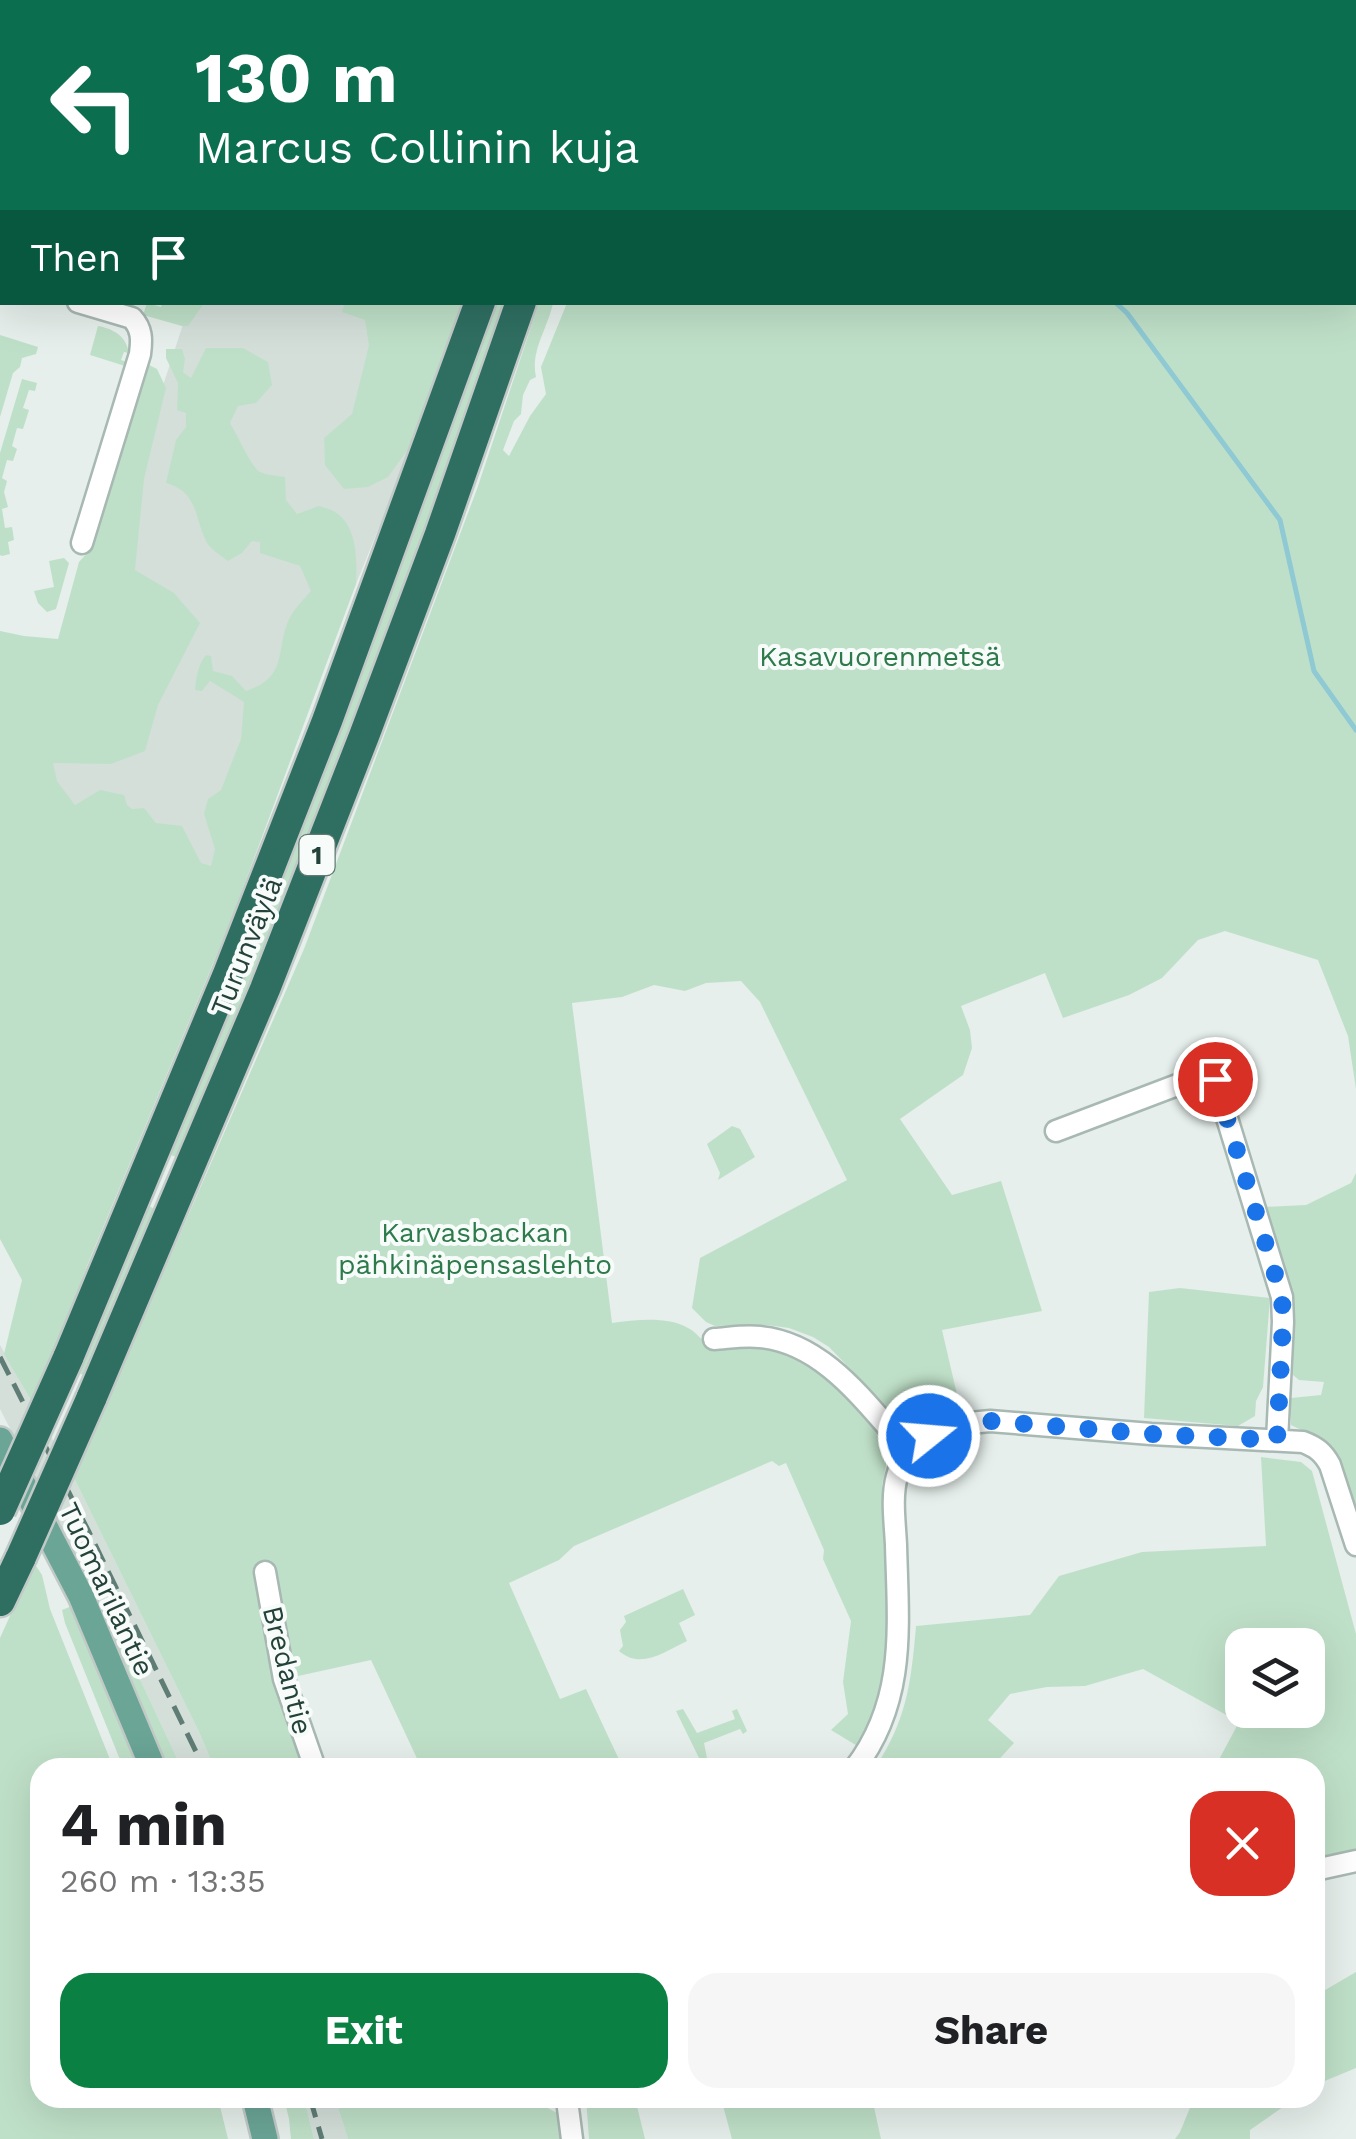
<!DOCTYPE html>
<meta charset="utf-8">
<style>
:root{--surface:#fff;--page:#f6f6f6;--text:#202124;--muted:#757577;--accent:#0b8043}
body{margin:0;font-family:"Work Sans",sans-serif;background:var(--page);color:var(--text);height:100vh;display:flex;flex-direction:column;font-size:38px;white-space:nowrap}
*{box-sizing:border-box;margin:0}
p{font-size:32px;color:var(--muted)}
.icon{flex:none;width:55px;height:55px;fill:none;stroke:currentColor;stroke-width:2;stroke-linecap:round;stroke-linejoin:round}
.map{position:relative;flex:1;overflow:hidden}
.drawer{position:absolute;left:30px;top:1758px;width:1295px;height:350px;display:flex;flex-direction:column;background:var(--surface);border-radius:30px;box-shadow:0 10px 40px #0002}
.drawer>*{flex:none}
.hud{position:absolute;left:0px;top:0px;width:1358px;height:305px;box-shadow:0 10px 40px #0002;background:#0b6e4f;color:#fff;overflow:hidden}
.tools{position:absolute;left:1225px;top:1628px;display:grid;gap:20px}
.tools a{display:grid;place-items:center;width:100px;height:100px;border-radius:20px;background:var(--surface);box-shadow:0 10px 40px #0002;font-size:50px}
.pin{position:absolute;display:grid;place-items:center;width:85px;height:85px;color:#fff;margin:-42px;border:5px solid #fff;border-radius:50%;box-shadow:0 2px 10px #0007}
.me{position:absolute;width:110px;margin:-55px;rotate:73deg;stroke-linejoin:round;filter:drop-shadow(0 0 8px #0008)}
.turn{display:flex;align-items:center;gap:35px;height:210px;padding:0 30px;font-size:45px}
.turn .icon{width:130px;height:130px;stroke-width:2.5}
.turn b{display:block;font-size:70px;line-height:85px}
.then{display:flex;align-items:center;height:95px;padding:0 30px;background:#0003;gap:20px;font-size:38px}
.round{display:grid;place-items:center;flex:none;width:105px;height:105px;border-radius:30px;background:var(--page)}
.overview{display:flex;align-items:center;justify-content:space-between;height:170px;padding:0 30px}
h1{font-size:60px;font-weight:700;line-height:75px}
.cta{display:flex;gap:20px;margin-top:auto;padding:20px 30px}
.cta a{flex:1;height:115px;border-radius:30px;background:var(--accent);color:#fff;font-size:40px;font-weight:700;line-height:115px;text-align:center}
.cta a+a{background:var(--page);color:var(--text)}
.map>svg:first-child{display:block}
.built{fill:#d4dfda}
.green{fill:#bfe0c8;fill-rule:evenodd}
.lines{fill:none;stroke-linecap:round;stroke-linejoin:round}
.stream{stroke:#8ec9d4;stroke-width:5}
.minor-casing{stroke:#a8b8b2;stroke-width:25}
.major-casing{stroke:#c2cac8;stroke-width:30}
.highway-casing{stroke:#c2cac8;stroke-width:35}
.minor{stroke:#fff;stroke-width:20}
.major{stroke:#6aa596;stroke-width:25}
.highway{stroke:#2f6f62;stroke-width:30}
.rail{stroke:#5f7d75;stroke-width:5;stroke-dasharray:20 10;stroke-linecap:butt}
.highway-bridge-casing{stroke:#c2cac8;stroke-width:35;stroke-linecap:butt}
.highway-bridge{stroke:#2f6f62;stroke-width:30}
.route{stroke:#1a73e8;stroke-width:18;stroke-dasharray:0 32.4}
.labels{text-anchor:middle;stroke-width:8;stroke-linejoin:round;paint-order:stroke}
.shield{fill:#f7fbf9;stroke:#637a73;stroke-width:2.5}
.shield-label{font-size:25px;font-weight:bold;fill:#24423a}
.park-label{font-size:28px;fill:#2d7a4b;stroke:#f7fbf9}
.street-label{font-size:28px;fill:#24423a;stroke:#f7fbf9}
</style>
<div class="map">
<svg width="1356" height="2139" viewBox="0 0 1356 2139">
<rect width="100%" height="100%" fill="#e6efeb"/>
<g class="built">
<polygon points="190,303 461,303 414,441 356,584 220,880 29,795"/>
<polygon points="0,1345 74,1478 199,1732 214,1767 181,1767 140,1679 0,1409"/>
<polygon points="304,2098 335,2098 348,2139 314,2139"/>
</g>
<g class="green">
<path d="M667,0H1356V1089L1348,1036L1318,960L1225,931L1198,940L1162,978L1129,995L1063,1018L1045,973L961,1006L970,1030L972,1048L963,1075L900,1119L952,1195L1001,1181L1042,1311L942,1330L962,1416L920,1425L909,1423L897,1417L829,1347L813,1337L789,1328L767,1325L715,1326L706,1322L692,1308L700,1258L847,1180L760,1002L741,981L706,983L685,991L654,985L622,997L572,1003L612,1323C636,1320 667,1316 688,1328C697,1332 702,1343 712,1345C732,1350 754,1342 774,1346C825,1356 859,1406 891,1442L882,1485L887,1533L889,1652L885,1685L874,1720L859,1747L831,1730L848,1714L843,1682L851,1621L823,1559L824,1550L786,1463L779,1466L772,1461L574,1546L559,1560L509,1583L560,1699L586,1689L623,1768L421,1767L371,1660L289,1678L307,1767H214L199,1732L74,1478L304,949L477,489L539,303H553C548,328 530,351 536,377L530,380L523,395L521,414L514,421L503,450L509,456L530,416L546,394L541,367L567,303L1355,302V2H669Z"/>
<polygon points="147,303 161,307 162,303 204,303 188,326 182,326 143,315"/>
<polygon points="345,303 461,303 414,441 388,477 368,487 344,489 325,465 324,438 352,414 369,345 365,320 342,312"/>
<path d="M496,303H507C409,592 295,875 181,1159L171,1155C286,873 397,590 496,303Z"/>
<path d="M98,326C114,329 126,336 129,353L124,352L121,360L127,362L125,366L90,355Z"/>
<polygon points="0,335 38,347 36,354 22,358 20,367 13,373 0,417"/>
<path d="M206,348H243L268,362L272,385L256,403L238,406L230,423C237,434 252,468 260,472C267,475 277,476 285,477L286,500L297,514L319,506C325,508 331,509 335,512C358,526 357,561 356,584L230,923L89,1261L55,1352L32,1402L4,1354L22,1280L0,1239V631L24,636L58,639L79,562L87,553L130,408L139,396L149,365L157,369L166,388L144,479L135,570L174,593L200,623L158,705L145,751L111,764L53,763L57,781L75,805L100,790L124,795L127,805L132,809L144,808L156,823L182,826L201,863L211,866L215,849L204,814L208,799L221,790L241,739L244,702L210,681L202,691L195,690C196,678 198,664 206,655L211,656L213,671L232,676L246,691C290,676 274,650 290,617C295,608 304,599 311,591L300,566L260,553V542L252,541L242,553L228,561C220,555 208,548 205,539C194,514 197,492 166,483L176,440L186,427V413L177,410L178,383L166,358V349H182L185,359L183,372L191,378Z"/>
<polygon points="22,379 37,383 35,391 29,390 23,408 29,410 23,429 17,428 12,446 17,449 13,461 7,460 2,478 7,481 4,492 8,507 2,509 5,528 12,527 14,540 8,542 10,554 2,556 0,555 0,453"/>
<polygon points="64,558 69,563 56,609 47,612 38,603 34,591 54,587 49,561"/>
<polygon points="732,1126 740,1129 755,1157 718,1180 720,1173 707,1144"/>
<path d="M1356,1173V1511C1348,1487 1342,1455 1320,1439C1312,1433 1300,1430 1291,1425V1398L1321,1395L1324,1382L1299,1380L1293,1375L1294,1308L1264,1207L1306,1205L1351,1183Z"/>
<polygon points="149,1206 158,1211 85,1375 80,1374 83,1365 81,1364"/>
<polygon points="1180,1288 1270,1298 1263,1387 1256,1401 1255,1416 1238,1426 1144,1418 1149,1292"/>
<path d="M1261,1457L1301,1462L1312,1471L1356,1634V1850L1315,1860V1768L1215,1767L1239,1722L1143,1669L1085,1686L1047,1687L1010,1694L988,1720L1014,1743L992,1767L875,1768C907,1719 911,1683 916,1626L1030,1615L1059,1576L1142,1552L1266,1546ZM1242,1645H1308V1710H1242Z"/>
<polygon points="34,1563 42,1575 50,1609 113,1767 40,1768 40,2098 218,2098 228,2139 0,2139 0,1638"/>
<path d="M683,1589L695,1615L679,1623L687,1641C664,1652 641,1670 619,1651L623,1646L620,1630L626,1622L624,1616Z"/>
<polygon points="96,1596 140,1679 181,1767 164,1767 133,1682"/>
<polygon points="72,1606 142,1767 123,1767 65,1623 62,1610"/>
<polygon points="683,1709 697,1733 735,1719 732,1711 737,1709 747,1731 743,1734 740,1729 704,1743 707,1758 700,1760 676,1711"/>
<polygon points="1356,1972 1356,2068 1315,2085 1315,1994 1320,1993"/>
<polygon points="284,2098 304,2098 314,2139 291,2139 289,2119"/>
<polygon points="335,2098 529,2098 559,2114 560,2139 348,2139"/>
<polygon points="586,2098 635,2098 645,2139 589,2139"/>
<polygon points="721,2098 872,2098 881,2139 732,2139"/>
<polygon points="1194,2098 1296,2098 1250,2130 1250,2139 1175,2139 1180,2132"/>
</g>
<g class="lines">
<g class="stream">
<polyline points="888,0 889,2"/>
<polyline points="1115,302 1127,313 1280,520 1314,671 1356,730"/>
</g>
<defs>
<g id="minor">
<polyline points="0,283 2,284"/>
<path d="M78,302L132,318C142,329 142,339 140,354L82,543"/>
<polyline points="1056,1131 1201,1076 1215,1079 1282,1297 1283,1322 1277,1440"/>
<path d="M714,1339C729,1338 745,1335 760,1337C826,1343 868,1407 910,1452"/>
<polyline points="265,1572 284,1679 315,1768"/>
<path d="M855,1768C907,1700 898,1625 896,1545C895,1523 891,1497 897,1476C907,1436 955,1423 990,1421L1151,1434L1303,1442C1316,1447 1323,1452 1330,1465L1356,1545"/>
<polyline points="1315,1870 1356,1861"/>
<polyline points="569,2098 568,2108 572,2139"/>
</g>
<g id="major">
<polyline points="0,1440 81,1596 153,1768"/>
<polyline points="255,2098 265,2139"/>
</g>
<g id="highway">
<polyline points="574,2 574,0"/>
<polyline points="612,2 613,0"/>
<polyline points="68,1358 228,974 327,721 480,302"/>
<polyline points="91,1399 265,989 364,736 440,534 521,302"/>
<polyline points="0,1601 21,1557"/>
</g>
</defs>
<use href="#minor" class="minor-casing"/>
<use href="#major" class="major-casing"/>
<use href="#highway" class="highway-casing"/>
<use href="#minor" class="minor"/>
<use href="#major" class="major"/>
<use href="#highway" class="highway"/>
<g class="rail">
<polyline points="0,1357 89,1532 204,1768"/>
<polyline points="310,2098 322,2139"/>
</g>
<defs>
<g id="highway-bridge">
<polyline points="0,1510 68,1358"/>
<polyline points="21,1557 91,1399"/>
</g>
</defs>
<use href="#highway-bridge" class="highway-bridge-casing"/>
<use href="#highway-bridge" class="highway-bridge"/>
</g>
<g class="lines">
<path class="route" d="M929,1436C950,1426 967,1422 990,1421L1151,1434L1277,1440L1283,1322L1282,1297L1215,1079"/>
</g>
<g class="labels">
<rect class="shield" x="299.5" y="835" width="35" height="40" rx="8"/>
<g class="shield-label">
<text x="317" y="864">1</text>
</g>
<g class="park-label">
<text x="880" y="666">Kasavuorenmetsä</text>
<text x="475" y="1242">Karvasbackan<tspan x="475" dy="32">pähkinäpensaslehto</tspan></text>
</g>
<g class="street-label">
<text transform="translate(246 946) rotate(-68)" y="10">Turunväylä</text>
<text transform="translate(107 1589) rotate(65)" y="10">Tuomarilantie</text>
<text transform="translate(288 1670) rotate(76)" y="10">Bredantie</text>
</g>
</g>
</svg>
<div class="tools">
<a><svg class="icon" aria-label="layers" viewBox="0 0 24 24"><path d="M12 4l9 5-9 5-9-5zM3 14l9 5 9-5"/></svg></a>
</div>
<div class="pin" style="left:1215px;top:1079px;background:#d93025"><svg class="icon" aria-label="arrive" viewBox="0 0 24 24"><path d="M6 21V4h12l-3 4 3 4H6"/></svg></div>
<svg class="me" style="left:929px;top:1436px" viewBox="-20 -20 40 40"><circle r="17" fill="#1a73e8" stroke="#fff" stroke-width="3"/><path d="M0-11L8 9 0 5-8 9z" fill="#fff"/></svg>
<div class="hud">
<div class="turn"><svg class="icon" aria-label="left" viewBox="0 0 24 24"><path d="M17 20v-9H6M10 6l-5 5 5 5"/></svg><div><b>130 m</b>Marcus Collinin kuja</div></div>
<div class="then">Then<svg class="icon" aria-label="arrive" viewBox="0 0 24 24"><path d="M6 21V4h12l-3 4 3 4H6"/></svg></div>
</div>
<section class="drawer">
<div class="overview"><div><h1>4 min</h1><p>260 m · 13:35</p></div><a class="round" style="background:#d93025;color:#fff"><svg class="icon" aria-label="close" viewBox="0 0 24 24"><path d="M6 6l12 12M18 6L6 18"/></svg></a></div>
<div class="cta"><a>Exit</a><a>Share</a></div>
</section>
</div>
